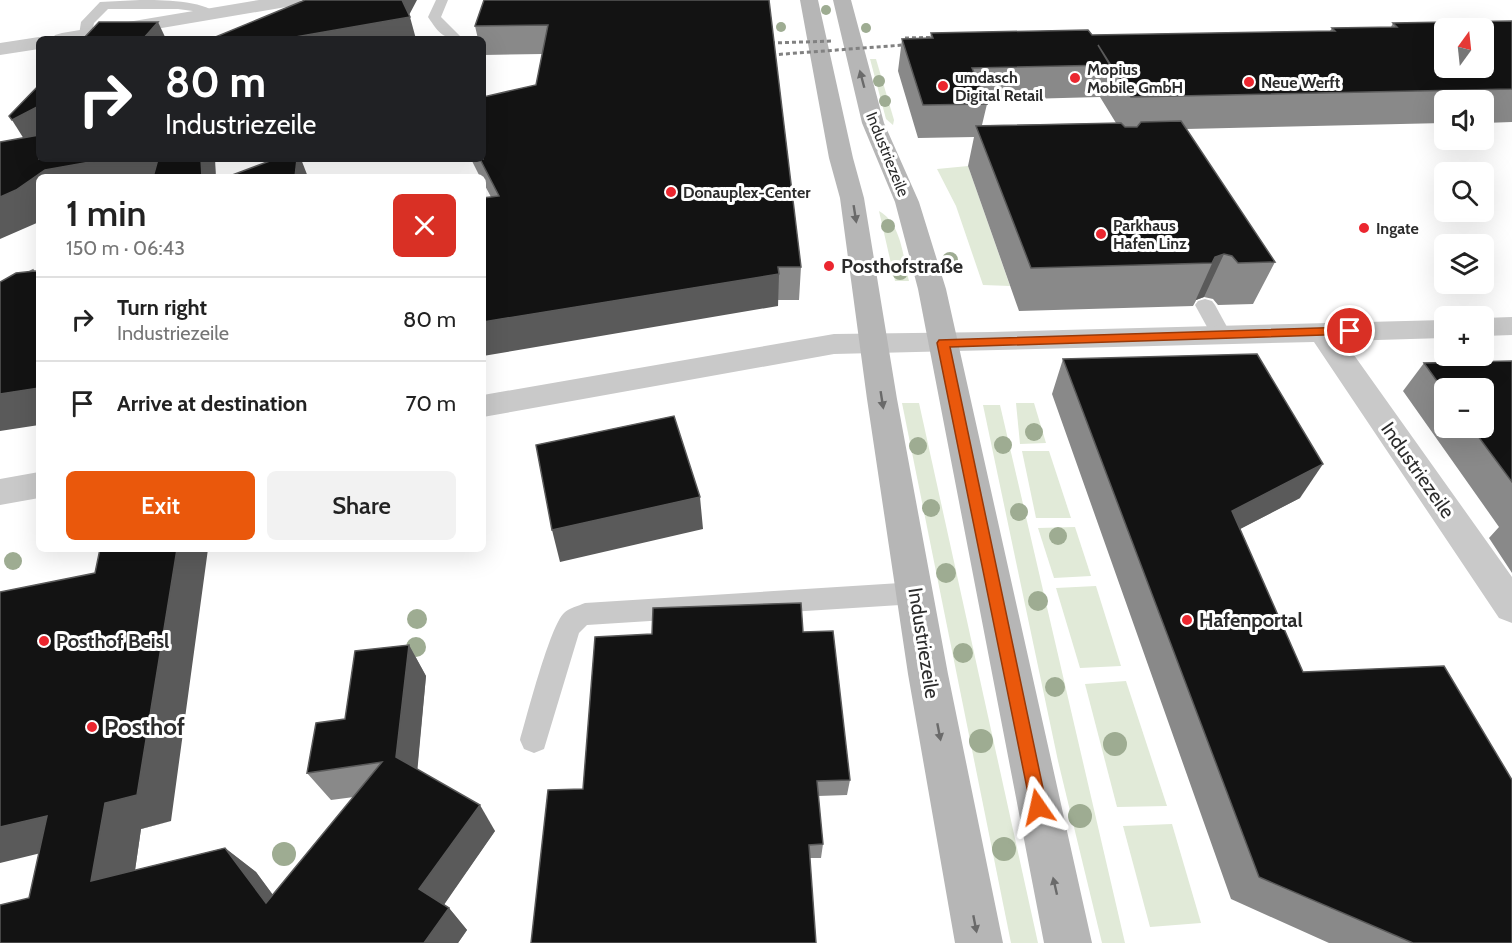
<!DOCTYPE html>
<meta charset="utf-8">
<style>
:root{--surface:#fff;--page:#f2f2f2;--text:#222;--muted:#767676;--line:#e0e0e0;--accent:#ea580c}
body{margin:0;font-family:Cabin,sans-serif;background:var(--page);color:var(--text);height:100vh;display:flex;flex-direction:column;font-size:22px;white-space:nowrap}
*{box-sizing:border-box;margin:0}
p{font-size:20px;color:var(--muted)}
.icon{flex:none;width:33px;height:33px;fill:none;stroke:currentColor;stroke-width:2;stroke-linecap:round;stroke-linejoin:round}
.map{position:relative;flex:1;overflow:hidden}
.sheet{position:absolute;left:36px;top:174px;width:450px;height:378px;display:flex;flex-direction:column;background:var(--surface);border-radius:9px;box-shadow:0 6px 24px #0002}
.sheet>*{flex:none}
.banner{position:absolute;left:36px;top:36px;width:450px;height:126px;border-radius:9px;box-shadow:0 6px 24px #0002;background:#202124;color:#fff;overflow:hidden}
.needle{width:39px;rotate:15deg}
.tools{position:absolute;left:1434px;top:18px;display:grid;gap:12px}
.tools a{display:grid;place-items:center;width:60px;height:60px;border-radius:9px;background:var(--surface);box-shadow:0 6px 24px #0002;font-size:30px}
.pin{position:absolute;display:grid;place-items:center;width:51px;height:51px;color:#fff;margin:-26px;border:3px solid #fff;border-radius:50%;box-shadow:0 2px 6px #0007}
.me{position:absolute;width:66px;margin:-33px;rotate:349deg;stroke-linejoin:round;filter:drop-shadow(0 0 4px #0008)}
.turn{display:flex;align-items:center;gap:21px;height:126px;padding:0 30px;font-size:27px}
.turn .icon{width:78px;height:78px;stroke-width:2.5}
.turn b{display:block;font-size:42px;line-height:51px}
.round{display:grid;place-items:center;flex:none;width:63px;height:63px;border-radius:9px;background:var(--page)}
.headline{display:flex;align-items:center;justify-content:space-between;height:102px;padding:0 30px}
h1{font-size:36px;font-weight:600;line-height:45px}
.primary-button{display:flex;gap:12px;margin-top:auto;padding:12px 30px}
.primary-button a{flex:1;height:69px;border-radius:9px;background:var(--accent);color:#fff;font-size:24px;font-weight:600;line-height:69px;text-align:center}
.primary-button a+a{background:var(--page);color:var(--text)}
ul{padding:0;list-style:none}
li{display:flex;align-items:center;gap:18px;height:84px;padding:0 30px;border-top:2px solid var(--line)}
li div{flex:1}
li b{display:block;font-size:22px}
li em{font-style:normal}
.map>svg:first-child{display:block}
.green{fill:#e1ead8}
.lines{fill:none;stroke-linecap:round;stroke-linejoin:round}
.service{fill:#c9c9c9;fill-rule:evenodd}
.minor{fill:#c9c9c9;fill-rule:evenodd}
.secondary{fill:#b6b6b6;fill-rule:evenodd}
.rail-far1{stroke:#818181;stroke-width:3;stroke-dasharray:4 3;stroke-linecap:butt}
.rail{stroke:#818181;stroke-width:4;stroke-dasharray:4.5 4;stroke-linecap:butt}
.tree{fill:#9eac92}
.wall{fill:#898989;fill-rule:evenodd}
.shaded-wall{fill:#5a5a5a}
.building{fill:#131313;stroke:#5a5a5a;stroke-width:1.5;fill-rule:evenodd}
.oneway{fill:#6a6a6a}
.route{fill:#ea580c;stroke:#983908;stroke-width:1.5}
.poi-dot{fill:#eb262f;stroke:#fff;stroke-width:2}
.labels{text-anchor:middle;stroke-width:6;stroke-linejoin:round;paint-order:stroke}
.far-poi-label{font-size:16px;font-weight:bold;fill:#2c2c2c;stroke:#fff;text-anchor:start}
.far-street-label{font-size:16px;fill:#2c2c2c;stroke:#fff}
.poi-label{font-size:20px;font-weight:bold;fill:#2c2c2c;stroke:#fff;text-anchor:start}
.street-label{font-size:20px;fill:#2c2c2c;stroke:#fff}
.near-poi-label{font-size:24px;font-weight:bold;fill:#2c2c2c;stroke:#fff;text-anchor:start}
</style>
<div class="map">
<svg width="1512" height="943" viewBox="0 0 1512 943">
<rect width="100%" height="100%" fill="#fff"/>
<g class="green">
<polygon points="870,59 876,59 894,120 893,125 886,119"/>
<polygon points="968,166 1010,286 983,285 956,206 937,169"/>
<path d="M879,211C902,224 903,258 909,281H895Z"/>
<polygon points="902,403 919,403 1038,943 1011,943"/>
<polygon points="1016,403 1034,403 1046,443 1020,444"/>
<polygon points="983,405 1000,405 1125,943 1102,943 1058,761"/>
<polygon points="1022,451 1049,451 1071,518 1036,518"/>
<polygon points="1075,527 1091,576 1054,578 1038,528"/>
<polygon points="1096,586 1121,666 1080,668 1056,588"/>
<polygon points="1126,681 1167,806 1117,807 1085,684"/>
<polygon points="1172,824 1201,923 1150,927 1123,826"/>
</g>
<g class="lines">
<g class="service">
<path d="M140,0C162,0 202,0 218,14L212,18L200,12L178,9H108L94,23L91,38H81L79,35L81,22L100,2Z"/>
<path d="M436,0H448L441,17L463,39C442,39 439,33 428,17Z"/>
<polygon points="1205,299 1212,301 1215,305 1232,336 1229,341 1222,342 1215,341 1212,336 1195,305 1198,301"/>
<path d="M916,582L925,586L929,593L925,600L916,604L587,625L579,633L544,749L534,753L524,749L520,740C527,716 550,626 564,613C569,608 578,606 585,603Z"/>
</g>
<g class="minor">
<polygon points="259,0 301,0 299,4 292,6 97,39 52,39 55,35 62,33"/>
<polygon points="39,37 46,39 39,39 39,49 0,55 0,43"/>
<polygon points="1512,317 1512,335 1484,336 1484,318"/>
<polygon points="1444,320 1444,338 1344,341 1512,577 1512,623 1499,618 1314,342 834,354 483,417 483,395 834,334 992,332"/>
<polygon points="39,472 39,498 0,505 0,479"/>
</g>
<g class="secondary">
<polygon points="800,0 818,0 853,158 864,198 897,399 948,674 1003,943 955,943 908,674 867,399 840,198 829,158"/>
<polygon points="833,0 851,0 884,123 919,202 946,289 1092,943 1044,943 918,289 895,202 862,123"/>
</g>
<g class="rail-far1">
<polyline points="905,38 947,37"/>
<polyline points="771,43 834,41"/>
<polyline points="758,56 916,44"/>
</g>
<polyline class="rail" points="0,288 39,268"/>
</g>
<g class="tree">
<circle cx="826" cy="10" r="5"/>
<circle cx="781" cy="27" r="5"/>
<circle cx="866" cy="28" r="5"/>
<circle cx="879" cy="81" r="6"/>
<circle cx="885" cy="101" r="6"/>
<circle cx="888" cy="226" r="7"/>
<circle cx="950" cy="260" r="8"/>
<circle cx="900" cy="272" r="8"/>
<circle cx="1034" cy="432" r="9"/>
<circle cx="1003" cy="445" r="9"/>
<circle cx="918" cy="446" r="9"/>
<circle cx="931" cy="508" r="9"/>
<circle cx="1019" cy="512" r="9"/>
<circle cx="1058" cy="536" r="9"/>
<circle cx="13" cy="561" r="9"/>
<circle cx="946" cy="573" r="10"/>
<circle cx="1038" cy="601" r="10"/>
<circle cx="417" cy="619" r="10"/>
<circle cx="416" cy="647" r="10"/>
<circle cx="963" cy="653" r="10"/>
<circle cx="1055" cy="687" r="10"/>
<circle cx="981" cy="741" r="12"/>
<circle cx="1115" cy="744" r="12"/>
<circle cx="1080" cy="816" r="12"/>
<circle cx="1004" cy="849" r="12"/>
<circle cx="284" cy="854" r="12"/>
</g>
<g class="wall">
<polygon points="769,0 801,267 799,300 778,300 778,306 491,197 483,182 483,177 480,177 471,159 483,159 536,85 542,54 483,55 483,39 478,39 475,26"/>
<path d="M1512,21V122L1484,123V100H1444V123L1186,129L1275,262L1253,304L1218,305L1213,299L1204,297L1196,300L1193,306L1019,311L968,166L974,137L918,138L898,71L902,39L930,38L931,33L1092,35L1330,31L1332,28L1391,27L1393,23ZM1100,97L1116,123L982,125L987,104L985,100Z"/>
<polygon points="1063,359 1300,498 1240,529 1303,672 1512,943 1329,943 1231,899 1052,394"/>
<path d="M1512,361V573L1489,538L1499,527L1403,391L1424,363ZM1444,388L1484,428H1444Z"/>
<polygon points="803,632 850,780 847,795 818,796 823,844 821,858 810,858 583,789"/>
<polygon points="409,645 426,676 417,769 495,831 444,904 449,908 467,930 458,943 0,943 29,898 39,854 171,821 141,829 135,870 225,848 256,872 273,895 354,797 331,800 307,773 345,719"/>
</g>
<g class="shaded-wall">
<polygon points="399,0 417,0 408,17 410,17 416,39 284,39"/>
<polygon points="158,22 166,39 143,39"/>
<polygon points="39,106 39,141 29,147 12,120"/>
<polygon points="107,159 166,159 176,177 39,177 39,222 0,239 0,197 45,170"/>
<polygon points="201,159 215,159 216,177 202,177"/>
<polygon points="297,159 301,159 308,177 295,177"/>
<polygon points="1224,254 1204,297 1196,300 1193,306 1215,257"/>
<polygon points="779,274 778,306 483,356 483,322"/>
<polygon points="39,388 39,425 0,431 0,394"/>
<polygon points="1323,464 1300,498 1211,544 1232,511"/>
<polygon points="700,497 703,529 560,562 552,530"/>
<polygon points="177,549 208,549 171,821 141,829 130,905 91,881 105,803"/>
<polygon points="409,645 426,676 416,785 396,757"/>
<polygon points="480,805 495,831 439,912 419,889"/>
<polygon points="47,816 86,842 0,863 0,827"/>
<polygon points="225,848 256,872 295,925 266,903"/>
<polygon points="449,908 467,930 458,943 424,943"/>
</g>
<g class="building">
<polygon points="305,0 402,0 410,17 284,39 214,39 213,38"/>
<polygon points="484,0 769,0 801,267 778,267 779,274 483,322 483,198 499,196 480,159 483,159 483,97 536,85 548,25 475,26"/>
<path d="M1512,21V89L1131,97L1098,45L1110,65L972,68L987,104L923,105L902,39L933,38L931,33L1088,30L1092,35L1335,31L1332,28L1397,27L1393,23ZM1444,28H1484V68H1444Z"/>
<polygon points="99,22 158,22 143,39 83,39"/>
<polygon points="39,85 39,106 12,120 9,116"/>
<polygon points="1181,121 1275,262 1238,263 1232,256 1224,254 1215,257 1212,263 1031,268 976,126 1121,123 1125,127 1137,127 1141,122"/>
<polygon points="39,135 39,159 107,159 45,170 16,190 0,197 0,142"/>
<polygon points="158,159 201,159 202,177 153,177"/>
<polygon points="275,159 297,159 295,177 227,177"/>
<polygon points="35,271 39,272 39,388 0,394 0,282 16,273"/>
<polygon points="1257,354 1323,464 1232,511 1303,672 1444,666 1512,780 1512,943 1413,943 1259,877 1063,359"/>
<polygon points="1512,361 1512,482 1472,428 1484,428 1484,388 1444,388 1444,391 1424,363"/>
<polygon points="674,416 700,497 552,530 536,445"/>
<polygon points="100,549 177,549 137,795 105,803 91,881 225,848 266,903 382,762 307,773 316,723 345,719 355,651 409,645 396,757 480,805 419,889 449,908 424,943 0,943 0,905 29,898 47,816 0,827 0,592 95,573"/>
<polygon points="801,603 803,632 833,631 850,780 817,781 823,844 809,845 816,943 531,943 548,790 583,789 595,637 652,634 653,608"/>
</g>
<defs><path id="oneway-solid" d="M-6-.8H1V-3.2L6.5 0L1 3.2V.8H-6Z" transform="scale(1.5)"/></defs>
<g class="oneway">
<use href="#oneway-solid" transform="translate(862 79) rotate(-105)"/>
<use href="#oneway-solid" transform="translate(855 214) rotate(81)"/>
<use href="#oneway-solid" transform="translate(882 400) rotate(81)"/>
<use href="#oneway-solid" transform="translate(939 732) rotate(79)"/>
<use href="#oneway-solid" transform="translate(1055 886) rotate(-103)"/>
<use href="#oneway-solid" transform="translate(975 924) rotate(79)"/>
</g>
<polygon class="route" points="1350,327 1354,328 1354,334 950,347 1047,807 1044,813 1038,816 1032,813 937,343 939,340"/>
<g class="poi-dot">
<circle cx="1075" cy="78" r="6"/>
<circle cx="1249" cy="82" r="6"/>
<circle cx="943" cy="86" r="6"/>
<circle cx="671" cy="192" r="6"/>
<circle cx="1364" cy="228" r="6"/>
<circle cx="1101" cy="234" r="6"/>
<circle cx="829" cy="266" r="6"/>
<circle cx="1187" cy="620" r="6"/>
<circle cx="44" cy="641" r="6"/>
<circle cx="92" cy="727" r="6"/>
</g>
<g class="labels">
<g class="far-poi-label">
<text x="1087" y="75">Mopius<tspan x="1087" dy="18">Mobile GmbH</tspan></text>
<text x="955" y="83">umdasch<tspan x="955" dy="18">Digital Retail</tspan></text>
<text x="1261" y="88">Neue Werft</text>
<text x="683" y="198">Donauplex-Center</text>
<text x="1113" y="231">Parkhaus<tspan x="1113" dy="18">Hafen Linz</tspan></text>
<text x="1376" y="234">Ingate</text>
</g>
<g class="far-street-label">
<text transform="translate(888 154) rotate(68)" y="6">Industriezeile</text>
</g>
<g class="poi-label">
<text x="841" y="273">Posthofstraße</text>
<text x="1199" y="627">Hafenportal</text>
<text x="56" y="648">Posthof Beisl</text>
</g>
<g class="street-label">
<text transform="translate(1418 470) rotate(55)" y="7">Industriezeile</text>
<text transform="translate(924 643) rotate(81)" y="7">Industriezeile</text>
</g>
<g class="near-poi-label">
<text x="104" y="735">Posthof</text>
</g>
</g>
</svg>
<div class="tools">
<a><svg class="needle" viewBox="-14 -14 28 28"><path d="M0-13l5 13h-10z" fill="#e53935"/><path d="M0 13l5-13h-10z" fill="#767676"/></svg></a>
<a><svg class="icon" aria-label="sound" viewBox="0 0 24 24"><path d="M4 9h4l5-4v14l-5-4H4zM17 9q2 3 0 6"/></svg></a>
<a><svg class="icon" aria-label="search" viewBox="0 0 24 24"><circle cx="10" cy="10" r="6"/><path d="M15 15l6 6"/></svg></a>
<a><svg class="icon" aria-label="layers" viewBox="0 0 24 24"><path d="M12 4l9 5-9 5-9-5zM3 14l9 5 9-5"/></svg></a>
<a>+</a>
<a>−</a>
</div>
<div class="pin" style="left:1350px;top:331px;background:#d93025"><svg class="icon" aria-label="arrive" viewBox="0 0 24 24"><path d="M6 21V4h12l-3 4 3 4H6"/></svg></div>
<svg class="me" style="left:1038px;top:807px" viewBox="-20 -20 40 40"><path d="M0-17L14 15 0 8-14 15z" fill="#ea580c" stroke="#fff" stroke-width="4"/></svg>
<div class="banner">
<div class="turn"><svg class="icon" aria-label="right" viewBox="0 0 24 24"><path d="M7 20v-9h11M14 6l5 5-5 5"/></svg><div><b>80 m</b>Industriezeile</div></div>
</div>
<section class="sheet">
<div class="headline"><div><h1>1 min</h1><p>150 m · 06:43</p></div><a class="round" style="background:#d93025;color:#fff"><svg class="icon" aria-label="close" viewBox="0 0 24 24"><path d="M6 6l12 12M18 6L6 18"/></svg></a></div>
<ul>
<li><svg class="icon" aria-label="right" viewBox="0 0 24 24"><path d="M7 20v-9h11M14 6l5 5-5 5"/></svg><div><b>Turn right</b><p>Industriezeile</p></div><em>80 m</em></li>
<li><svg class="icon" aria-label="arrive" viewBox="0 0 24 24"><path d="M6 21V4h12l-3 4 3 4H6"/></svg><div><b>Arrive at destination</b></div><em>70 m</em></li>
</ul>
<div class="primary-button"><a>Exit</a><a>Share</a></div>
</section>
</div>
